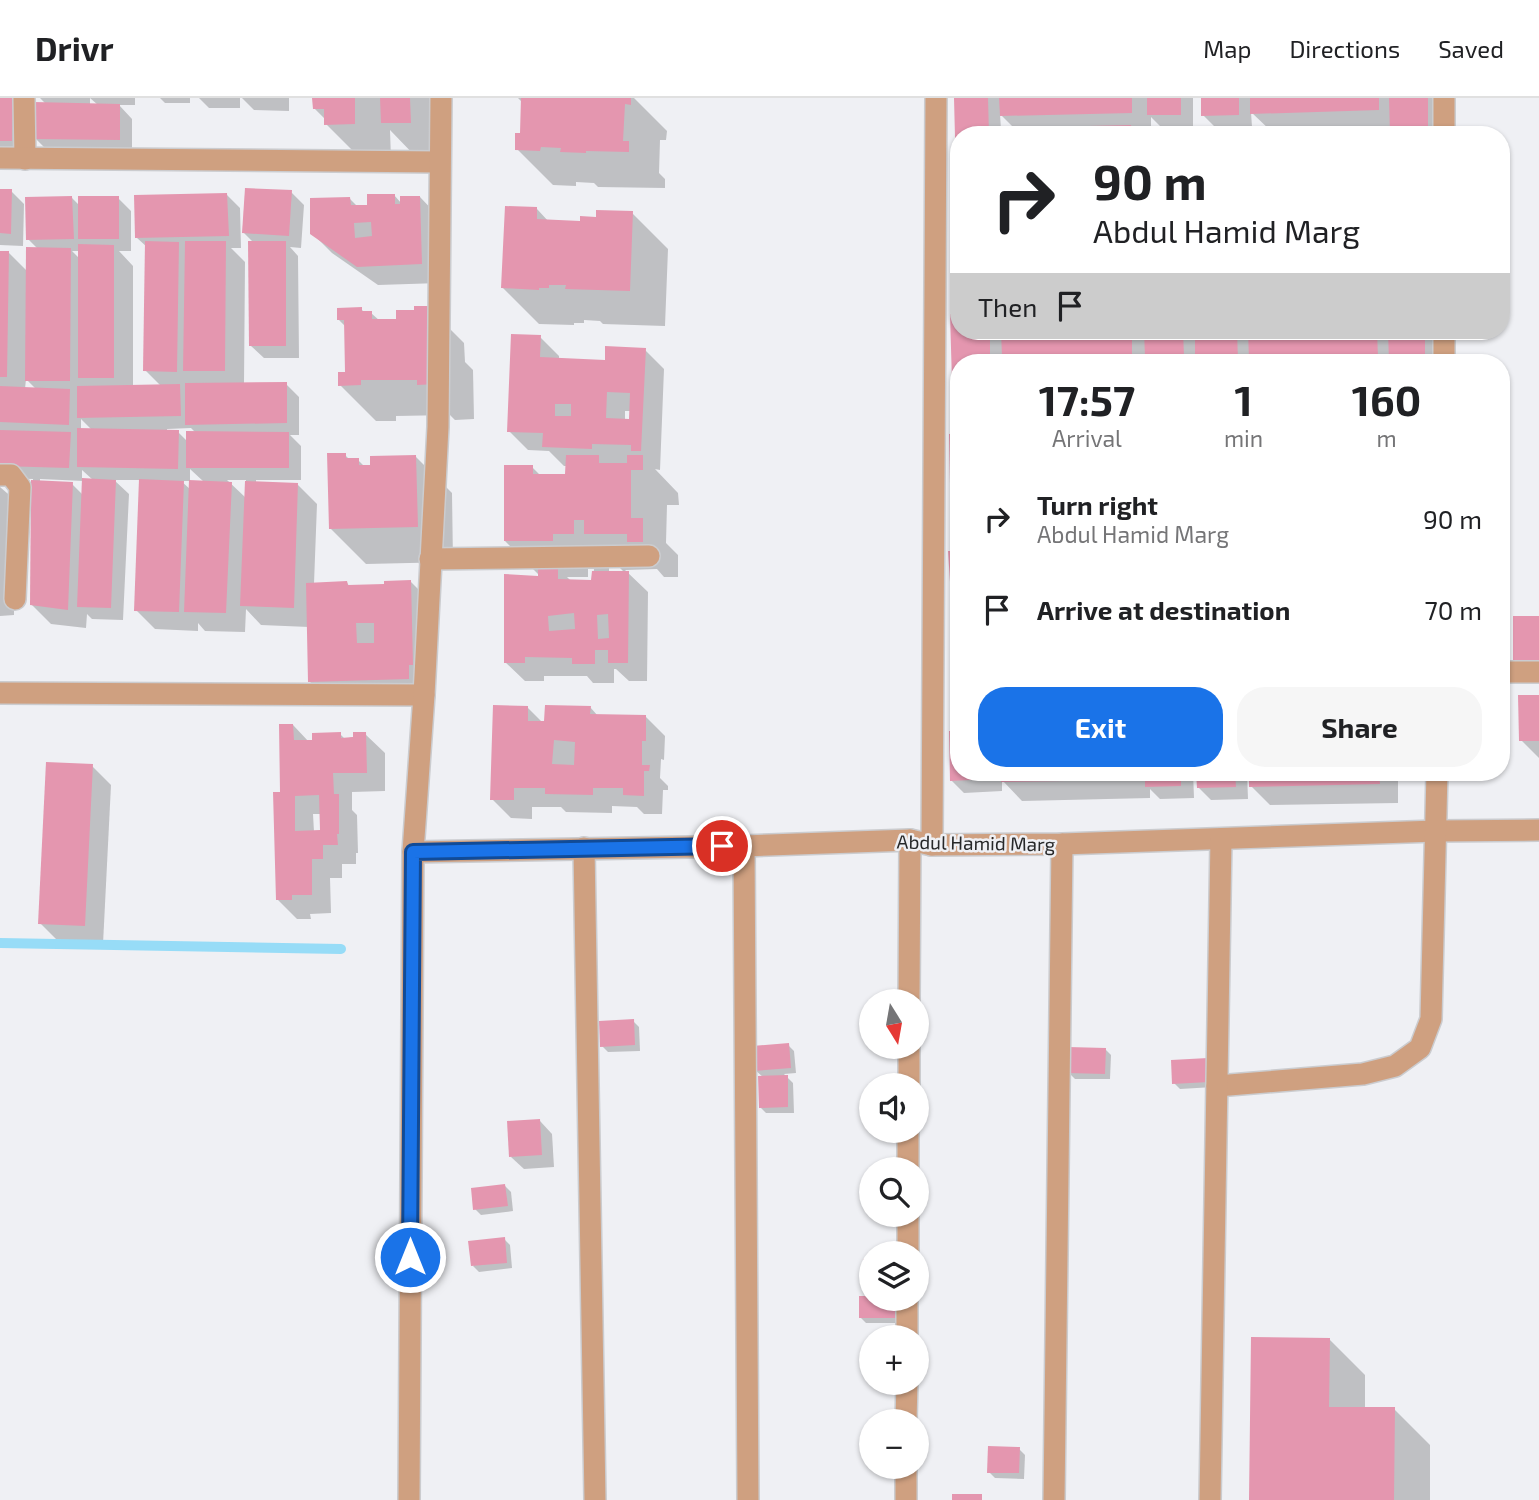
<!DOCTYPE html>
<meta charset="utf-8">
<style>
:root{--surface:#fff;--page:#f6f6f6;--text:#202124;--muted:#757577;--line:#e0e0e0;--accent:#1a73e8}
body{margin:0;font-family:"Exo 2",sans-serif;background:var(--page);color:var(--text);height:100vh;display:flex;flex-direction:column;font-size:26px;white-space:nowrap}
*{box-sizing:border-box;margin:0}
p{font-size:23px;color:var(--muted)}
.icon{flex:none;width:38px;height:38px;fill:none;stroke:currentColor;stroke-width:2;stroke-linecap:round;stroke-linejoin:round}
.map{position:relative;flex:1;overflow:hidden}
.details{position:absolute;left:950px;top:256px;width:560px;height:427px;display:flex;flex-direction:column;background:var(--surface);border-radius:28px;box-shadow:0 2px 5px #0004}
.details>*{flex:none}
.guide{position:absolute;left:950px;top:28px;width:560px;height:214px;border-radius:28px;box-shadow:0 2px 5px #0004;background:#fff;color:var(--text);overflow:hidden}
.needle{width:46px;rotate:169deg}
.tools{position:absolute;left:859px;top:891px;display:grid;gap:14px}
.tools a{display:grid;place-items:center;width:70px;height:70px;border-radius:50%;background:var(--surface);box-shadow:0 2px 5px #0004;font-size:35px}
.pin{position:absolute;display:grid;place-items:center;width:60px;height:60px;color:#fff;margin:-30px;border:4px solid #fff;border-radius:50%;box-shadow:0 2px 7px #0007}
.me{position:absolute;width:77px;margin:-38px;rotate:0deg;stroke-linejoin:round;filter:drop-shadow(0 0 5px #0008)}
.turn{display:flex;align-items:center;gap:24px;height:147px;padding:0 28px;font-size:32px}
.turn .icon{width:91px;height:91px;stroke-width:2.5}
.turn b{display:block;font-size:49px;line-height:60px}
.then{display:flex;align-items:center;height:66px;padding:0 28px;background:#0003;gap:14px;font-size:26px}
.eta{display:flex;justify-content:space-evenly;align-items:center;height:119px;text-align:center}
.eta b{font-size:42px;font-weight:700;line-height:49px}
.cta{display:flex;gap:14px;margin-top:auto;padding:14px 28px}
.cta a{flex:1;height:80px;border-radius:28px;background:var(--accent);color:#fff;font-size:28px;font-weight:700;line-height:80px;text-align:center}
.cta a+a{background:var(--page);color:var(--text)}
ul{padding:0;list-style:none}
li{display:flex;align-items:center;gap:21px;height:91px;padding:0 28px}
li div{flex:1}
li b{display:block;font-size:26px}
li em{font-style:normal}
header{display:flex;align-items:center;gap:42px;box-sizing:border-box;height:98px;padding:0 35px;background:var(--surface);border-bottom:2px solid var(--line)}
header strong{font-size:33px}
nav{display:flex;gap:38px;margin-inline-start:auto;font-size:24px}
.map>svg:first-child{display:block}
.shadow{fill:#0003;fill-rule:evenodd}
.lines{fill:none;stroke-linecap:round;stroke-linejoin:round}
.stream{stroke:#97dcf7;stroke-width:10}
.building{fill:#e496af;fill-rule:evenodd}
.minor-casing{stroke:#cbcccf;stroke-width:24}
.minor{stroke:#cfa080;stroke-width:21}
.route-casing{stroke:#114b97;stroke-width:18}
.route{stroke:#1a73e8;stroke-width:12}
.labels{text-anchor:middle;stroke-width:5;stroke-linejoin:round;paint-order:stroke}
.street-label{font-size:19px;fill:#272829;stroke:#eff0f4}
</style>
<header>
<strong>Drivr</strong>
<nav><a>Map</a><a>Directions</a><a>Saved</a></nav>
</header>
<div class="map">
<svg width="1539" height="1402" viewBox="0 0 1539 1402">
<rect width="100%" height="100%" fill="#eff0f4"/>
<g class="shadow">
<polygon points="0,0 27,0 24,55 0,55"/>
<polygon points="40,0 90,0 90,7 98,7 90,0 135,0 135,7 119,7 132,21 132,54 48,53 35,40 46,6"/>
<polygon points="160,0 190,0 190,5 165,5"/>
<polygon points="199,0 240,0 240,10 209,10"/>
<polygon points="242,0 289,0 289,13 254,12"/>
<polygon points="314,0 445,0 446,60 418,61 390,32 391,61 362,62 326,26 326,22 314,10"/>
<polygon points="518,0 634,0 667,33 666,42 660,42 659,75 665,81 665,90 598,89 594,85 576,84 576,88 553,87 517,51 522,37 523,5"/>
<path d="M956,0H1193V29L1162,30L1151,19V36L1179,35L1181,37H1145V33L1135,34L1139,37H959V80ZM1000,16L1016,32H1001Z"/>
<polygon points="1202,0 1439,0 1440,37 1392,37 1391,31 1376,31 1382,37 1258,37 1274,36 1251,14 1252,29 1235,29 1242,37 1197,37 1217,31 1203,17"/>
<polygon points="0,93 11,93 24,106 23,148 0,147"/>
<polygon points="291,94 304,107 301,150 290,149 298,158 299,260 264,260 251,248 254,145 244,135"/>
<path d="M227,97L240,110L241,150H231L245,164L244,286H286L299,299V337H290L301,348V382H256V385L298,387L317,406L314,486L347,485L350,489L386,488L411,484L430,503L431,586L329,602L309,583V529L261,527L246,511L245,534L205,533L198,525V533L155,531L136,512L140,382H114L129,396L123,522L92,521L87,516L86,530L51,526L32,507L33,381L0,380V154H8L28,174L38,151L28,141L72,100L79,107L118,100L131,113V153H119L133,168V289L161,288L145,272L147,149L137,140ZM72,153H80V161ZM26,281L36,291H25ZM81,321L92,332H81ZM191,330L196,335L188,344L178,334H167V331ZM190,371L204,384L191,392L181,383H190ZM82,372L93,382H82ZM40,381L84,383L83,397L72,386L40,384ZM227,382H246V400Z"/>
<polygon points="394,97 402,106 420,99 439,119 440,185 378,187 332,155 312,135 350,101 358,109 369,109"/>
<polygon points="537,111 549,124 581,125 632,115 668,151 665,228 603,226 600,223 584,222 584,225 574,225 574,227 539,226 503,190"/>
<polygon points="428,209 464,245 465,264 473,272 474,321 455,322 450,317 396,318 396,323 376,323 340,287 347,276 346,229 339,222 361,211 364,214 371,215 380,223 398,223"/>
<polygon points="959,218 959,233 1435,233 1437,264 1199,264 1196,261 1196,264 1009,264 1002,257 1002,264 959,264 959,322 954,318"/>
<path d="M540,239L559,258V261L606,263L645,252L664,271L660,372L655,371L678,395L679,407H667L666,445L678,457V479H664L657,471L625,472L648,494L647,583H629L616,571H614V585H593L587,578H544V583H525L505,564L539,480V477L505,443L532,369L541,378H567V368H564L549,353L528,352L509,333ZM625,313H631V323H625ZM609,459L625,475H609ZM588,471H594L593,483H571L567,479H588Z"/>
<polygon points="345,357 350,362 358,362 365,369 416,359 452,395 453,464 366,466 330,430"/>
<polygon points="0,389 15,402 14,517 0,518"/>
<polygon points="959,455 959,491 951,484"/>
<polygon points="1539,599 1539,660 1521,642"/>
<polygon points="527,609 543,625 590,609 598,618 645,618 665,638 664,662 661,661 660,680 668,688 668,692 663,692 662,716 644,716 637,709 612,708 612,715 566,714 561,709 532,709 532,721 511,720 492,701"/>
<path d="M293,627L309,644L340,636L345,641L365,636L385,655V693L352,694V712L357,717L358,755H356V766H342V780H330L331,815L310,816L311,821H297L278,802L282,695ZM313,716H321L322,734H314Z"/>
<polygon points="959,635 959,674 1193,674 1194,700 1160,701 1150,691 1150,700 1022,703 1002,682 1002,693 964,695 951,682"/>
<polygon points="92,668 111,687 103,846 59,844 40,825"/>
<polygon points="1198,674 1247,674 1248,701 1211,702 1198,689"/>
<polygon points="1251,674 1398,674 1398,705 1270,707 1251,688"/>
<polygon points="633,923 639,929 640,953 608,954 602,948"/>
<polygon points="788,947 794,953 796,975 784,976 793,985 794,1015 766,1015 760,1009 763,979 755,972"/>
<polygon points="1105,951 1111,957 1110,981 1075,981 1069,975"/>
<polygon points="1207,962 1214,989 1180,991 1174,985"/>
<polygon points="540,1023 552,1036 554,1069 524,1071 511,1059"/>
<polygon points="505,1088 511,1094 513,1113 481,1117 475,1111"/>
<polygon points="504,1141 510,1147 512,1170 479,1174 473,1168"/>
<polygon points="872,1200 896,1200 901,1205 901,1225 866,1225 860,1219"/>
<polygon points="1329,1241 1365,1277 1365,1311 1394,1311 1430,1347 1430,1402 1251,1402"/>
<polygon points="1019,1351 1025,1357 1024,1381 995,1380 989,1374"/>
</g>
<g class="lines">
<polyline class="stream" points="0,845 341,851"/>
</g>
<g class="building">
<polygon points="0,0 13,0 12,43 0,43"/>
<polygon points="312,0 355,0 355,26 324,27 324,11 313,11"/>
<polygon points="380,0 410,0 411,25 381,25"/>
<polygon points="521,0 631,0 631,7 625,6 623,43 629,43 629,54 586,53 586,55 560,54 561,50 541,49 540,53 515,52 515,35 520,35"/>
<polygon points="954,0 988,0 989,37 959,37 959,79 956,79"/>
<polygon points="999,0 1132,0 1132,15 1000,18"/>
<rect x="1147" y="0" width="34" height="17"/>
<polygon points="1201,0 1239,0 1239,17 1201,18"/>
<polygon points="1250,0 1379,0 1379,12 1250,16"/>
<polygon points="1389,0 1428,0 1428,37 1390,37"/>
<polygon points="34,4 120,6 120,42 33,41"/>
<polygon points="1131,27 1132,37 1000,37 1000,30"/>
<polygon points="1237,29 1237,37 1195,37 1195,30"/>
<polygon points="1379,32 1379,37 1280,37 1279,34"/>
<polygon points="245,90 292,92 289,138 242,135"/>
<polygon points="0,91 12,91 11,136 0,135"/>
<polygon points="953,93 959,93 959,197 956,197"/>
<polygon points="227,95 229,138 135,140 134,97"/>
<path d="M367,96H395V106H400V98H420L422,166L357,169L310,136V100L350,99L351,107H367ZM371,124L372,138L355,140L354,125Z"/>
<polygon points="72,98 74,141 26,142 25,99"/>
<rect x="78" y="98" width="41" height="43"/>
<polygon points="505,108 537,109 537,121 580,123 580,118 596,119 596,112 633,113 630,193 565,191 566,187 549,187 549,190 539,190 539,192 501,190"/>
<polygon points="145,143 179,144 177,274 143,273"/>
<polygon points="185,143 226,143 225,273 183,273"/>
<polygon points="248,143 286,143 286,248 249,248"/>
<polygon points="78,146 114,147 114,280 78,280"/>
<polygon points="26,149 71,150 70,283 25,283"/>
<polygon points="0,153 9,153 7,279 0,279"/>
<polygon points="414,208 429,208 438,286 417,287 417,282 361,282 361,287 338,288 338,274 345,274 344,222 337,222 337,210 362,209 362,213 372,213 372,221 396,221 396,212 414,212"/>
<polygon points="950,216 959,216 959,233 990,233 990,264 959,264 959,318 953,318"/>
<polygon points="1001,233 1132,233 1132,256 1002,259"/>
<polygon points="1144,233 1183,233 1184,258 1145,259"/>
<polygon points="1195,233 1237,233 1238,262 1195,263"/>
<polygon points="1248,233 1377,233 1378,259 1249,262"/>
<polygon points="1388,233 1425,233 1425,264 1389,264"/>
<path d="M511,236L541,237L540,259L605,262V248L646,250L641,353H631V347L592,346V351L542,349L543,335L507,334ZM607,294L630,295L629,321L606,320ZM555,306H571V318H555Z"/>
<polygon points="287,284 287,325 185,327 185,285"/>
<polygon points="180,286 181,318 77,320 77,288"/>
<polygon points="0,288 70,291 69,327 0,324"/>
<polygon points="77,330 179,332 178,371 77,369"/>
<polygon points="0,332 71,334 69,370 0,368"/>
<polygon points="186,333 289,334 289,370 186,370"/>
<polygon points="959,335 959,435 951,435 949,336"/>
<polygon points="327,355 346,355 346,360 359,360 359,367 370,367 370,358 416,357 418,429 329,431"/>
<polygon points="566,357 599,357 599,365 627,365 627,357 643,357 643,372 631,372 631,420 643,420 643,444 627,444 627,436 584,436 584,422 574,422 574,436 553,436 553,443 504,443 504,367 533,367 533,376 565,376"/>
<polygon points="82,380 116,382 111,510 77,509"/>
<polygon points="139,381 184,383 179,514 134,513"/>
<polygon points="31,382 73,384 68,512 30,507"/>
<polygon points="189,382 232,384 226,515 184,514"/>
<polygon points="245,383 298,385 294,510 240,508"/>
<polygon points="948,453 959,453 959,484 950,484"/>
<path d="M538,468H558V481L591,482L592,473H629L628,565H608V552H595V566H572V560L525,559V565H504V476L538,478ZM574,515L575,531L549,533L548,518ZM608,516L609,540L598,541L597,517Z"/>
<path d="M411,482L413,567H409V581L308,584L306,485L347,483L348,487L384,486V483ZM356,525H374V545H357Z"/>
<polygon points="951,495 959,495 959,561 952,561"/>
<polygon points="1513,518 1539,518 1539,563 1513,564"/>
<polygon points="950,576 959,576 959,624 951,624"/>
<polygon points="1518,597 1539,597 1539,643 1519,643"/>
<path d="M493,607L528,608V623H544L545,607L591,608L590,616L646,617V643H642V667H650L649,673H644V698L623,697V690H593V697L545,696V690H514V702H490ZM554,642L575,644L574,667L552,666Z"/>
<path d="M279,626H293L294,642H312V635L341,634V640L353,639V634H366L367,675H333L334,696H339V736H337L338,747H323V761H312V797H292V802H276L273,694H280ZM319,697L320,732L295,733V698Z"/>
<polygon points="949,633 959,633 959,674 990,674 990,681 950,683"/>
<polygon points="46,664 93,666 85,828 38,826"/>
<polygon points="1001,674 1132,674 1132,682 1001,684"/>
<polygon points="1145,674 1181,674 1181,688 1145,689"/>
<polygon points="1196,674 1235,674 1236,689 1197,690"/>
<polygon points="1249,674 1379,674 1380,686 1249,689"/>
<polygon points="634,921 635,947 600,949 599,923"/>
<polygon points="789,945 791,970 754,973 752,948"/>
<polygon points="1068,949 1106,950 1105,976 1068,975"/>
<polygon points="1208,960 1209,984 1172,986 1171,962"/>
<polygon points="788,977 788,1009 759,1010 758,978"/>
<polygon points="540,1021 542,1057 509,1059 507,1023"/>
<polygon points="505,1086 508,1108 473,1112 471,1090"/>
<polygon points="505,1139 507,1165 471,1168 468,1143"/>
<polygon points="863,1161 872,1161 872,1182 864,1183"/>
<polygon points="859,1198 872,1198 872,1200 896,1200 896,1220 859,1220"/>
<polygon points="1251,1239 1330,1240 1329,1309 1395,1309 1394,1402 1249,1402"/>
<polygon points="988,1348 1020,1349 1019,1375 987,1375"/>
<rect x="952" y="1396" width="30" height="6"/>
</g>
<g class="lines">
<defs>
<g id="minor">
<polyline points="24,0 25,61"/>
<polyline points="1444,0 1444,37"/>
<polyline points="0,60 439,64"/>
<polyline points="1444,233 1444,264"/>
<polyline points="0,377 11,377 20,389 15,501"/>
<polyline points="430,461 649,458"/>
<polyline points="1502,574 1539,574"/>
<polyline points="0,595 424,597"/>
<polyline points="932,747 936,0"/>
<polyline points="744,748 748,1402"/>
<polyline points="584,750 595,1402"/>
<polyline points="413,754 744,748 910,742 932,747 1062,746 1436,733 1539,732"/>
<polyline points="909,903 910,742"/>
<polyline points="909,987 909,948"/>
<polyline points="1217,988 1363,976 1395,968 1420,950 1431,921 1437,674"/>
<polyline points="908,1071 908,1032"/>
<polyline points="908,1155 908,1116"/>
<polyline points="907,1239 907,1200"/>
<polyline points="906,1323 907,1284"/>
<polyline points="409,1402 413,754 424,597 438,329 441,0"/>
<polyline points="906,1402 906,1368"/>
<polyline points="1054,1402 1062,746"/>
<polyline points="1210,1402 1221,741"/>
</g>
</defs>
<use href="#minor" class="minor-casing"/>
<use href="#minor" class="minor"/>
</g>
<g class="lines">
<defs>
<polyline id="route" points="410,1159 413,754 722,748"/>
</defs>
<use href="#route" class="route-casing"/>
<use href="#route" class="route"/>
</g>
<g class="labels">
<g class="street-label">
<text transform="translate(976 745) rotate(1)" y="7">Abdul Hamid Marg</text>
</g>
</g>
</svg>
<div class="tools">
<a><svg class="needle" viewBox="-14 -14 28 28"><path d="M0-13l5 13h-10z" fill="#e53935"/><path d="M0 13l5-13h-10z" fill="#757577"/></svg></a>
<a><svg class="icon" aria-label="sound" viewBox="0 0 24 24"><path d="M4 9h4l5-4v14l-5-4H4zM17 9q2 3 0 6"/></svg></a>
<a><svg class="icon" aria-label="search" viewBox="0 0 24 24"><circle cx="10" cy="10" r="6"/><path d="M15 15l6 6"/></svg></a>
<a><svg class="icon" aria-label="layers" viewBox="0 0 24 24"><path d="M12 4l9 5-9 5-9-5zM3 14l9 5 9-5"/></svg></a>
<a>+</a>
<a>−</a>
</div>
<div class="pin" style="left:722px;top:748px;background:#d93025"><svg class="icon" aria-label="arrive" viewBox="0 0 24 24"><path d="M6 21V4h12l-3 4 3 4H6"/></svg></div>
<svg class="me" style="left:410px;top:1159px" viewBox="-20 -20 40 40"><circle r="17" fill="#1a73e8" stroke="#fff" stroke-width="3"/><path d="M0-11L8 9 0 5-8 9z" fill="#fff"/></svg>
<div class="guide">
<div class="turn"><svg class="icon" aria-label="right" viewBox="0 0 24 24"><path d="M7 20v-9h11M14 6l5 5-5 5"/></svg><div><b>90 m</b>Abdul Hamid Marg</div></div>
<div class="then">Then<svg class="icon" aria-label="arrive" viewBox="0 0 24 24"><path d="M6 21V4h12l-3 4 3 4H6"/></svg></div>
</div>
<section class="details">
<div class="eta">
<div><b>17:57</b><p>Arrival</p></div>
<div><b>1</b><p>min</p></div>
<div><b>160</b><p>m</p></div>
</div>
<ul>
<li><svg class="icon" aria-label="right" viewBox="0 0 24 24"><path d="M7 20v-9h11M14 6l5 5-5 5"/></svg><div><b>Turn right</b><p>Abdul Hamid Marg</p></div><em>90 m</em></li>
<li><svg class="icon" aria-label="arrive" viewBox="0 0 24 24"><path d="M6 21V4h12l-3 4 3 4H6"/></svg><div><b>Arrive at destination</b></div><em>70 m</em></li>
</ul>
<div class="cta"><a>Exit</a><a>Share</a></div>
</section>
</div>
